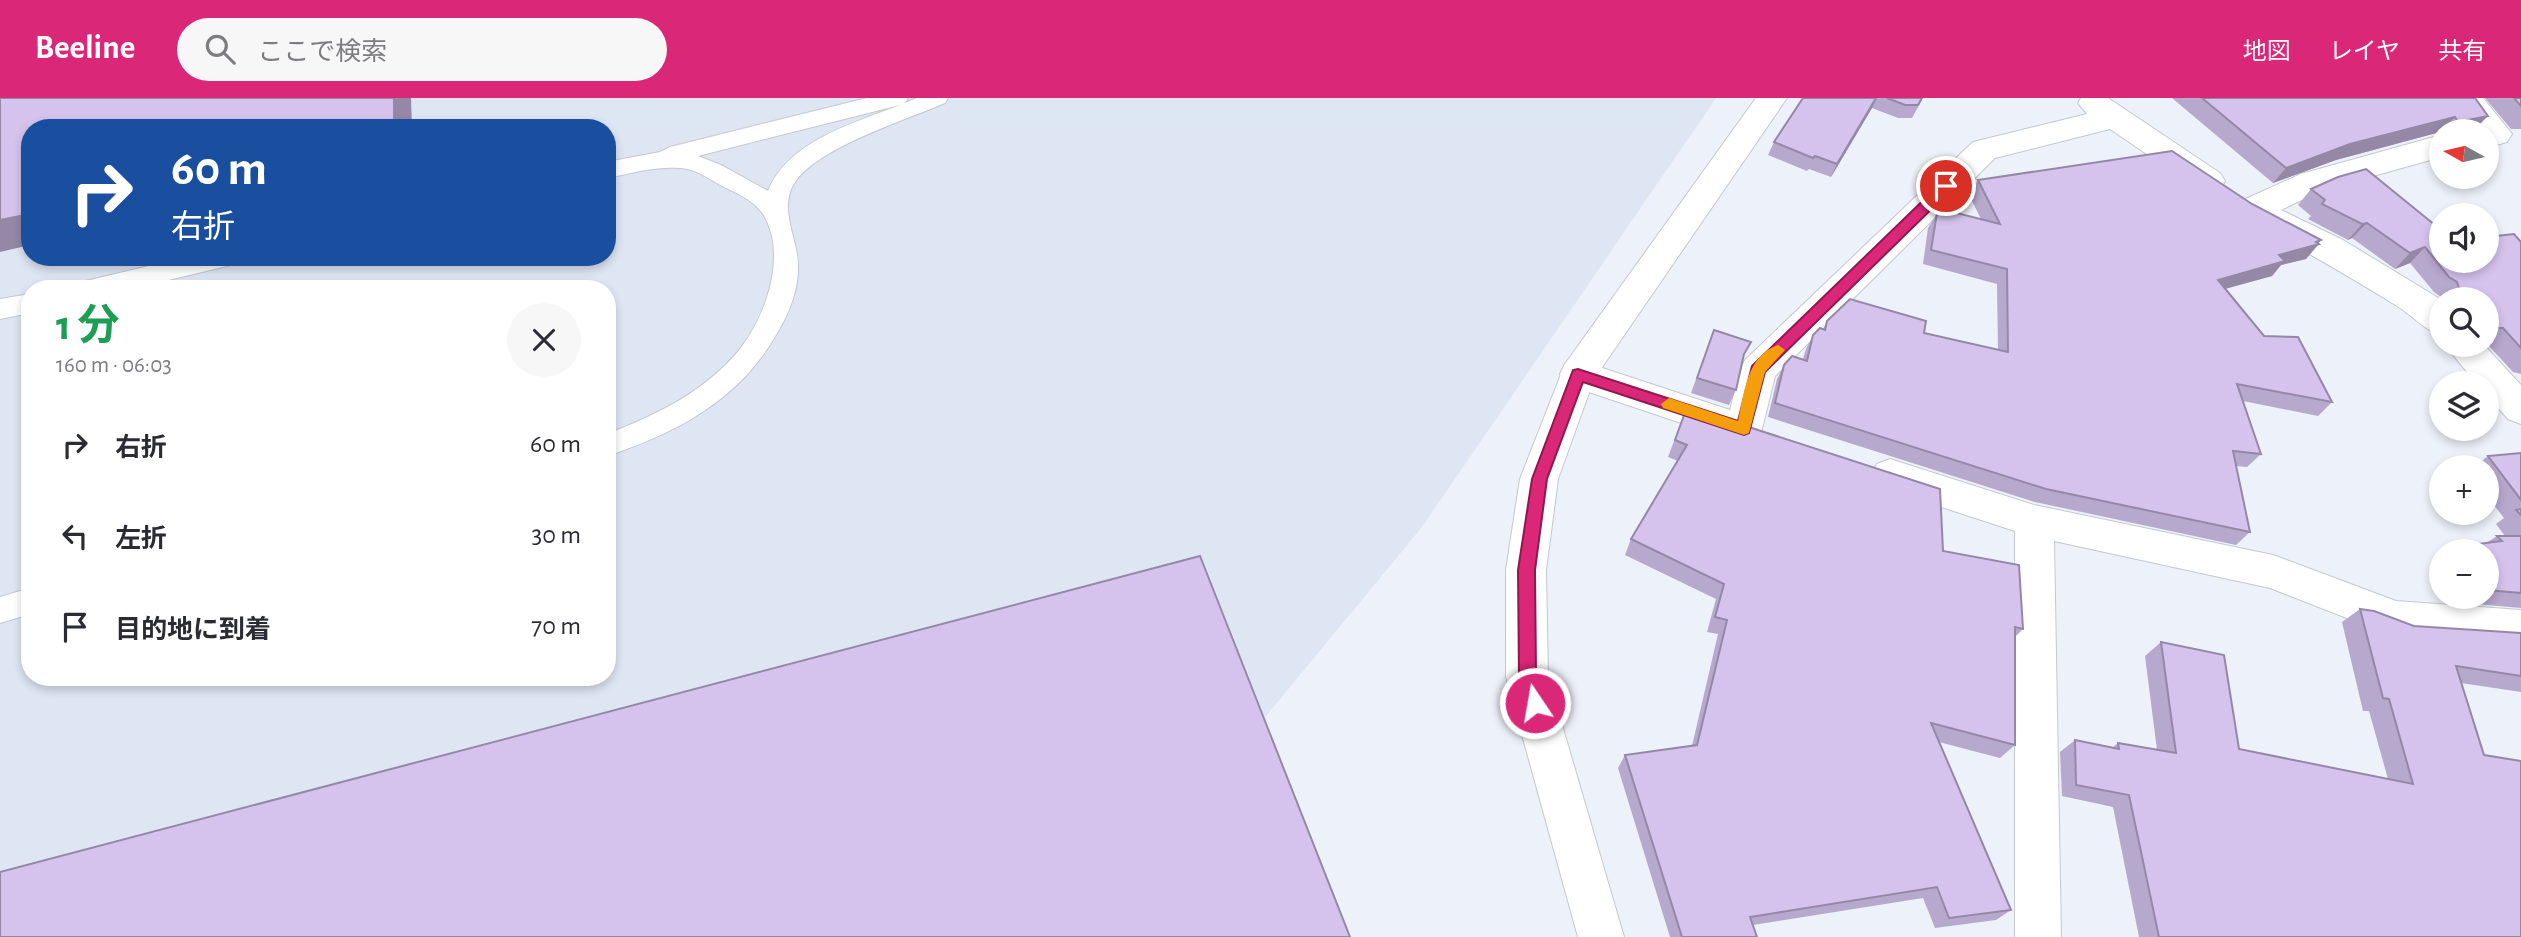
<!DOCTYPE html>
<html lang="ja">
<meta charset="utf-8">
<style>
:root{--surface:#fff;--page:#f7f7f7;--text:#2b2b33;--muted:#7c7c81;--accent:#db2777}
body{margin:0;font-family:"Alegreya Sans","Noto Sans JP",sans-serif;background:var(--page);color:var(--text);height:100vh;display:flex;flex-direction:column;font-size:26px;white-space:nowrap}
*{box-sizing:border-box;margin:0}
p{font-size:23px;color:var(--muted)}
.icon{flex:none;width:38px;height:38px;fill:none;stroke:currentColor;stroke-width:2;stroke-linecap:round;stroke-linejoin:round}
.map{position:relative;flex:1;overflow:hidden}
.drawer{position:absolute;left:21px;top:182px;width:595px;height:406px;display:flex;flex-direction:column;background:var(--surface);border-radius:28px;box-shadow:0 4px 10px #0003}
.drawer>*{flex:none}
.banner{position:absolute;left:21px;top:21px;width:595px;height:147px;border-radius:28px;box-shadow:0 4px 10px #0003;background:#1a4fa0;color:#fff;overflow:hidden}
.needle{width:46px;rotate:278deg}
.fabs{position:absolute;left:2429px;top:21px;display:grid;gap:14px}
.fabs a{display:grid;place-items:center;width:70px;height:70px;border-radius:50%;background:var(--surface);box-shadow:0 4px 10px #0003;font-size:35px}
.pin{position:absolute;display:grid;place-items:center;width:60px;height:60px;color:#fff;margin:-30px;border:4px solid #fff;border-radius:50%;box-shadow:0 2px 7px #0007}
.me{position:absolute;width:77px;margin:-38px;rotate:348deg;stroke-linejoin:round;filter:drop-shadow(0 0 5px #0008)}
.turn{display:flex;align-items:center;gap:24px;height:147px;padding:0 35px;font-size:32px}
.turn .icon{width:91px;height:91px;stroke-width:2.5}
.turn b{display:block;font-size:49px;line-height:60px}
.round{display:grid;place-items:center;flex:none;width:74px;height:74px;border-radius:37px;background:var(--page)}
.headline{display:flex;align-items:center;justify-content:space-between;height:119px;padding:0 35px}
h1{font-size:42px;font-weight:700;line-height:52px;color:#1e9e55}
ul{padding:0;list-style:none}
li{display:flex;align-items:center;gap:21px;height:91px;padding:0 35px}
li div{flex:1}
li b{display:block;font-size:26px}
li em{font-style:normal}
header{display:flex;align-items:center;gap:42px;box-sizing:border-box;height:98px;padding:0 35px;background:var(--accent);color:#fff}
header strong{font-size:33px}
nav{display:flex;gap:38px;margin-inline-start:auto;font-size:24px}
.search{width:490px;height:63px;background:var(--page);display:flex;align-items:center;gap:18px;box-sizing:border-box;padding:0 24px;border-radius:38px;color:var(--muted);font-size:26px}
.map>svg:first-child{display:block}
.built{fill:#dee6f4;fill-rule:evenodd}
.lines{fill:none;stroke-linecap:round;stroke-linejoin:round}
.service-casing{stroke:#c4c8cf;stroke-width:2}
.minor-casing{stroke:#c4c8cf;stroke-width:2}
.tertiary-casing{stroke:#c4c8cf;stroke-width:2}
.service{fill:#fff;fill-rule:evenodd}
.minor{fill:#fff;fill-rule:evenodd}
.tertiary{fill:#fff;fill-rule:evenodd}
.wall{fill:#b7a8cd}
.shaded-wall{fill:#9588a7}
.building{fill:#d5c3ee;stroke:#9588a7;stroke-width:2}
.route{fill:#db2777;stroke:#8e194d;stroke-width:2}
.slow{fill:#f59e0b}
</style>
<header>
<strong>Beeline</strong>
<div class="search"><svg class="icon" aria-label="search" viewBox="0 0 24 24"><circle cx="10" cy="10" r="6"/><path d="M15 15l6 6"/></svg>ここで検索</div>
<nav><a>地図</a><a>レイヤ</a><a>共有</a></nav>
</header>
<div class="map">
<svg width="2521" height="839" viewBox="0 0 2521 839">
<rect width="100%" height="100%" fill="#edf1f9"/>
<path class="built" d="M0,0H1716L1422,429L1101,818L1077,839H0ZM30,30H607V159H30ZM30,191H607V579H30Z"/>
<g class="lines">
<defs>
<g id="service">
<path d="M867,0H908L905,5L917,0H948L945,5C906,22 819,49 795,84C778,110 797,139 798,166C799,191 789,216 776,237C739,302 676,335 607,358V336C657,317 706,293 740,251C766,218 788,156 763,116C754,102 734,94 720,87C708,80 695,71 681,70C656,68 631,75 607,80V64L660,54L670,49ZM900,7C854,25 788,43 768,93L721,67L698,58Z"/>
<polygon points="187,159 239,159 236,165 227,168 131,191 78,191 81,184 90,182"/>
<polygon points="30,196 30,215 0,221 0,201"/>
<polygon points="30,490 30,516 0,525 0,499"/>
</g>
<g id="minor">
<polygon points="2081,0 2108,0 2220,75 2225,83 2220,91 2209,94 2198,91 2110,31 1995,60 1775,278 1762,331 1757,341 1744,346 1565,286 1560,276 1565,266 1578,262 1730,312 1740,272 1745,262 1973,44 2087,16 2078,5"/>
<polygon points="2451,0 2483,0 2512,36 2507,44 2496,47 2487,44 2487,33 2476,33"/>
<path d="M2441,37V59L2323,92L2281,112L2343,142L2440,201L2441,237C2424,232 2412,217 2397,208C2352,180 2307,154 2260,129L2256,122L2241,119L2237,111L2241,103L2301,76Z"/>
<polygon points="2445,247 2484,247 2521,287 2521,326 2508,321 2487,297 2487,285 2476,285"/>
<polygon points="1890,361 2034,407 2273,457 2396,503 2521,512 2521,548 2395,539 2270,490 2054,443 2061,839 2015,839 2015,433 1877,388 1871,377 1877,366"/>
</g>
<polygon id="tertiary" points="1756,0 1787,0 1594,281 1558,381 1546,472 1548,579 1624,839 1578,839 1506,579 1506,472 1520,381 1565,266"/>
</defs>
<use href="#service" class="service-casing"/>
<use href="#minor" class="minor-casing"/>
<use href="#tertiary" class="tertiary-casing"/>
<use href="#service" class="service"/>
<use href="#minor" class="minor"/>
<use href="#tertiary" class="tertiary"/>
</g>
<g class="wall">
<polygon points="1803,0 1923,0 1912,20 1898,20 1872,10 1831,79 1809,71 1807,73 1768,57 1774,44"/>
<polygon points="2172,0 2475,0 2473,33 2441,33 2441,36 2440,34 2336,62 2273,85"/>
<polygon points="2485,0 2521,0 2521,31 2511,31"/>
<polygon points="2338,79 2441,163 2521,144 2521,276 2513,274 2487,246 2487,201 2442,201 2441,199 2434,194 2410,165 2395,171 2352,140 2348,142 2308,121 2311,118 2298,107 2311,91"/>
<polygon points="1978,82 2252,106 2318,145 2306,161 2281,167 2272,178 2225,191 2264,238 2332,304 2318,318 2243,303 2261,356 2247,369 2236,368 2250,434 2236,447 2035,404 1768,319 1777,281 1784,267 1803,261 1806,251 1813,237 1823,231 1827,223 1924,235 1998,252 1997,186 1923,166 1928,130 1937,115 1981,121 1969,97"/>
<polygon points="1714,232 1743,261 1736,292 1729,307 1691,295"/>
<polygon points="1687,309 1943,453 2023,531 2015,539 2015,647 2000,660 1939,644 2011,812 1996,822 1935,830 1923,800 1753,827 1757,839 1670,839 1618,670 1625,657 1692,648 1718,536 1707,534 1716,501 1625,457 1631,441 1678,363 1668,359"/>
<polygon points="2521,355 2521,510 2464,505 2460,499 2487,499 2487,453 2449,453 2454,449 2486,445 2497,438 2505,438 2496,426 2504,420 2487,398 2487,369 2474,369 2488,358"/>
<polygon points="2441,459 2441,473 2434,464"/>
<polygon points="2360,511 2414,528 2521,535 2521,594 2461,585 2521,839 2139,839 2113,709 2062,698 2060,654 2075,642 2112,650 2118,645 2157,652 2145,558 2161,544 2239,651 2388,681 2369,613 2363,613 2342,524"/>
</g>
<g class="shaded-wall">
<polygon points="394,0 411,0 412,30 394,30"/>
<polygon points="1877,0 1872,10 1831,79 1837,66"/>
<polygon points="2488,18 2473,33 2450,33 2458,24"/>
<polygon points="2455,19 2440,34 2336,62 2273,85 2286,70 2350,46"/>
<polygon points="30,116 30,147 0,154 0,122"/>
<polygon points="2367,125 2352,140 2348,142 2362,126"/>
<polygon points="2321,142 2317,147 2319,146 2306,161 2281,167 2272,178 2206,196 2218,182 2279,157"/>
<polygon points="2425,149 2410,165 2395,171 2410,155"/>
</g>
<g class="building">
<polygon points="0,0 394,0 394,30 30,30 30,116 0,122"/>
<polygon points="1803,0 1876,0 1837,66 1815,58 1813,60 1774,44"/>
<polygon points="1887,0 1922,0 1918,7 1905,7"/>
<polygon points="2202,0 2475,0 2488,18 2458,24 2455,19 2350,46 2286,70"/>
<polygon points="2514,0 2521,0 2521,8"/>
<polygon points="2172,53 2252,106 2321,142 2316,144 2319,146 2279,157 2285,163 2218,182 2264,238 2298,239 2332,304 2237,286 2261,356 2233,353 2250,434 2046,391 1775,305 1784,267 1792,258 1807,263 1813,237 1820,230 1825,232 1827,223 1850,201 1926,223 1924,235 2008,254 2007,171 1931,152 1937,115 1941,111 2000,126 1978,82"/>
<polygon points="2366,71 2441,132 2441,143 2439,144 2441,143 2441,163 2487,163 2487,139 2514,136 2521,144 2521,250 2503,230 2494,230 2487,223 2487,201 2468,201 2459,190 2457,184 2449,179 2425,149 2410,155 2367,125 2362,126 2322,106 2325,102 2311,91 2338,79"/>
<polygon points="1714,232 1751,244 1744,256 1736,292 1697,280"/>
<polygon points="1687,309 1940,391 1943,453 2019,467 2023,531 2015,529 2015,647 1931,625 2011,812 1949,820 1937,789 1750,819 1757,839 1682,839 1625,657 1697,647 1727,522 1715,519 1724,486 1631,441 1687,347 1675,342"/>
<polygon points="2521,355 2521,402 2488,358"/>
<polygon points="2521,411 2521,417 2516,412"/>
<polygon points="2497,438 2521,438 2521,495 2487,492 2487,453 2457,453 2454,449 2502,443"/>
<polygon points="1200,458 1350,839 0,839 0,774"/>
<polygon points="2360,511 2374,513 2414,528 2521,535 2521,578 2456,568 2484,657 2521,663 2521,839 2159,839 2129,697 2076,687 2075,642 2119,651 2118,645 2176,655 2161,544 2224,557 2239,651 2413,686 2389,601 2383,600"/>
</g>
<polygon class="route" points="1946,83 1951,85 1951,92 1765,274 1749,335 1744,337 1583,284 1547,381 1535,472 1536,579 1543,605 1541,611 1535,613 1528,611 1519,579 1518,472 1532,381 1573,272 1578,271 1738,323 1752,268 1941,85"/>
<path class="slow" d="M1778,247L1785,252L1765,274L1749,335L1744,337L1663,310L1661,306L1669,300L1738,323C1744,296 1747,257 1778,247Z"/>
</svg>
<div class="fabs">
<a><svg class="needle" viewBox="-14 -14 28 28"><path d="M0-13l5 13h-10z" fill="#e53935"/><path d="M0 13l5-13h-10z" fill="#7c7c81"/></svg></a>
<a><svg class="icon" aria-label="sound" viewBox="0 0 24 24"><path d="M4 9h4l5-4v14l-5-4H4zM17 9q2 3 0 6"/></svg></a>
<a><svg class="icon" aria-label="search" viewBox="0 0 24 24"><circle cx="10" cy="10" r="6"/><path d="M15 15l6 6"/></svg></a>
<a><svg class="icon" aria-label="layers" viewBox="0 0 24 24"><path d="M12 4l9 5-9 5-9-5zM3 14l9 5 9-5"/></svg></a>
<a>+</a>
<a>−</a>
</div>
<div class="pin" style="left:1946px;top:88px;background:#d93025"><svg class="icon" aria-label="arrive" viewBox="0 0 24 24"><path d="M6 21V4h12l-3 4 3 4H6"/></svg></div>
<svg class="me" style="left:1535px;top:605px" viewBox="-20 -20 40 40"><circle r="17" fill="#db2777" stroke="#fff" stroke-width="3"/><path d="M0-11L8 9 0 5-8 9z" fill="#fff"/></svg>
<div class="banner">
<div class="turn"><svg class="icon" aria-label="right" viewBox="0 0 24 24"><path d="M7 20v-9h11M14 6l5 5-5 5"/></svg><div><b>60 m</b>右折</div></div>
</div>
<section class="drawer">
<div class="headline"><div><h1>1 分</h1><p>160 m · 06:03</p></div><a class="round"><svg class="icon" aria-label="close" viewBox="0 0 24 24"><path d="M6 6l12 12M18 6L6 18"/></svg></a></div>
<ul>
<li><svg class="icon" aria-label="right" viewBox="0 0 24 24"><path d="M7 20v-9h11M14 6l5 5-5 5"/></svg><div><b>右折</b></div><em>60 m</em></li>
<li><svg class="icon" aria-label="left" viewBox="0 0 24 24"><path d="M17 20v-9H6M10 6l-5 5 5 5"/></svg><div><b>左折</b></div><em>30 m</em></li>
<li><svg class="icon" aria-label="arrive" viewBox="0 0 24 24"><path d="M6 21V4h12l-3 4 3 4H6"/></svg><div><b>目的地に到着</b></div><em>70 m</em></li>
</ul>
</section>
</div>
